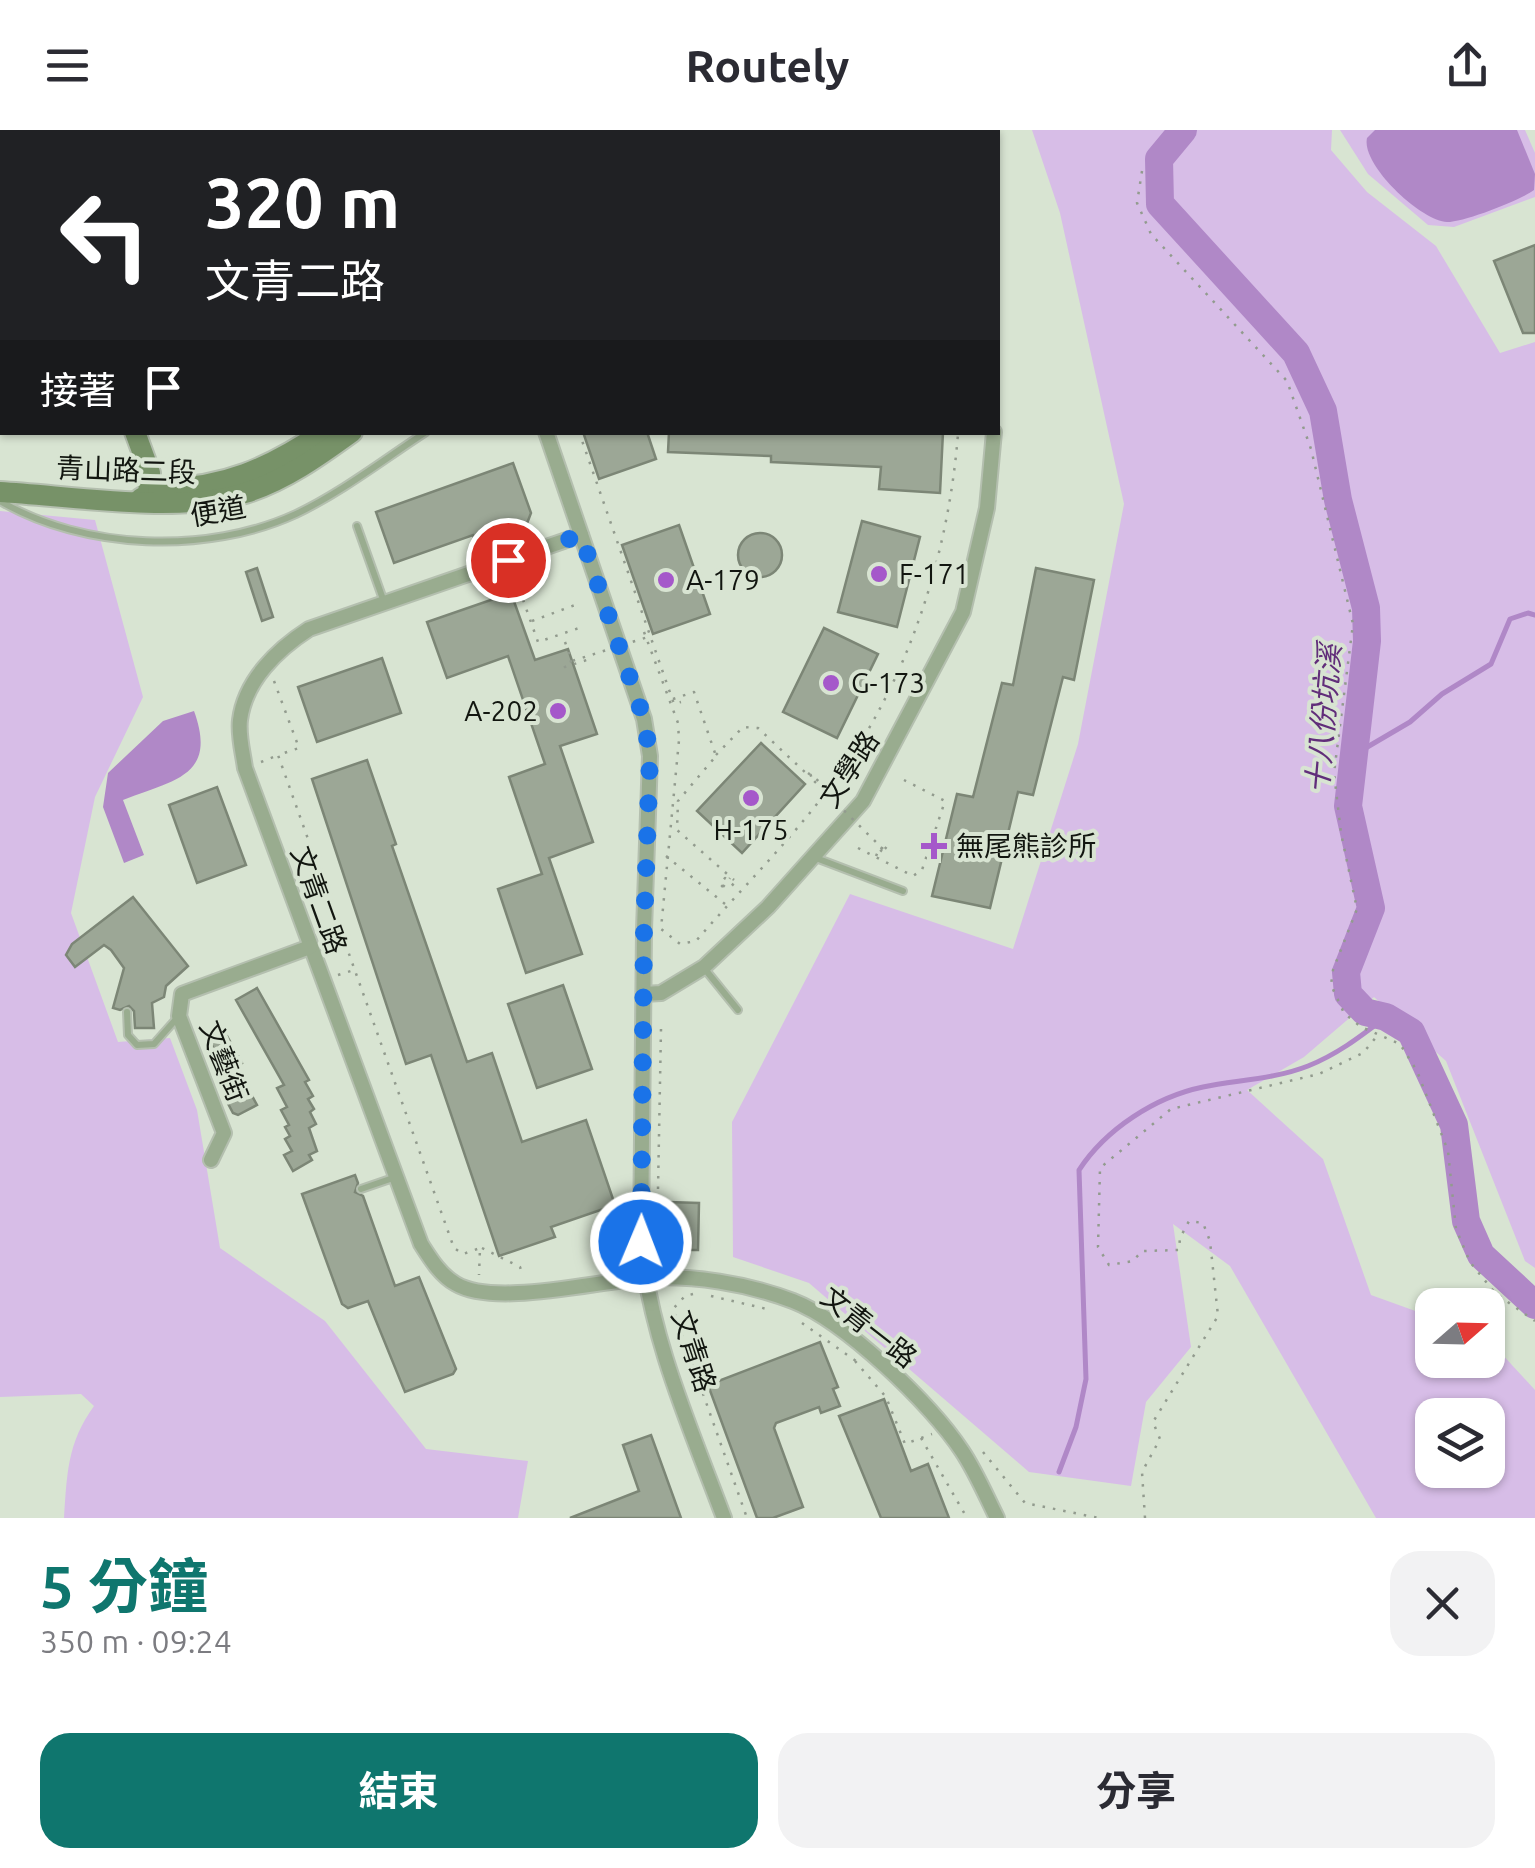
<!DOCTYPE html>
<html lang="zh-TW">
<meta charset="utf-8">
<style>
:root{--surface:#fff;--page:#f2f2f3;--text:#2b2b33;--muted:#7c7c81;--accent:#0f766e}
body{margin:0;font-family:Ubuntu,"Noto Sans TC",sans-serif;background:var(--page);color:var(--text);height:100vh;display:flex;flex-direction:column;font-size:38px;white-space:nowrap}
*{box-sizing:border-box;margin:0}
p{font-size:32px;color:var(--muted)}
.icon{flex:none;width:55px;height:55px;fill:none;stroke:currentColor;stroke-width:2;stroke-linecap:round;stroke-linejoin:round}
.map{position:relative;height:1388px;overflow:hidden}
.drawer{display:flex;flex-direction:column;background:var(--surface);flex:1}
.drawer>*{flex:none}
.banner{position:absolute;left:0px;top:0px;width:1000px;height:305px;box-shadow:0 2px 8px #0004;background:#202124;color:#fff;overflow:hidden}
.needle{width:65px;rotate:70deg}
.controls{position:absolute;left:1415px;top:1158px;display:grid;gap:20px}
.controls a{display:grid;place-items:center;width:90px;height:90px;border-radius:20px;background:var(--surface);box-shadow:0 2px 8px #0004;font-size:50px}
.pin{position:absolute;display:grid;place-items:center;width:85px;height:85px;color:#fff;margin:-42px;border:5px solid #fff;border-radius:50%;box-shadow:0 2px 10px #0007}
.me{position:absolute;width:110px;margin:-55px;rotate:1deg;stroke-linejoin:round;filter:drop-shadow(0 0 8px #0008)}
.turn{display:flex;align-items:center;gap:35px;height:210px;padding:0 40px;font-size:45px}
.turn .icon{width:130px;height:130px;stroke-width:2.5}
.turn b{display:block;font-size:70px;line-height:85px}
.then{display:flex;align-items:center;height:95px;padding:0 40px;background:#0003;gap:20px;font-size:38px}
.round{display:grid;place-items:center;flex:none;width:105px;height:105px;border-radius:30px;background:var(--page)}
.headline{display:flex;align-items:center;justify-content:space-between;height:170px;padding:0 40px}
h1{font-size:60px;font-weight:700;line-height:75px;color:var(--accent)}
.cta{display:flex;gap:20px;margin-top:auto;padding:20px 40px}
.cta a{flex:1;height:115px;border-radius:30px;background:var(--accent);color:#fff;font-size:40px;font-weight:700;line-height:115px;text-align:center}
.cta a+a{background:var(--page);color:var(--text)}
header{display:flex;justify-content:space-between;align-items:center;height:130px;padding:0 40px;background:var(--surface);font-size:45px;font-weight:700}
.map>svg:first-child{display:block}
.green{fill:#d7bde7;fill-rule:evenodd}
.water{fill:#b088c7}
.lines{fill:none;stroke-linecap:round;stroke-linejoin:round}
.stream{stroke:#b088c7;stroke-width:5}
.river{stroke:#b088c7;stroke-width:28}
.building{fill:#9ca796;stroke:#7c8676;stroke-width:2.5}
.lane-casing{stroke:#b4bfaf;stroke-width:10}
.street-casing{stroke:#b4bfaf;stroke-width:18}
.secondary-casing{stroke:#b4bfaf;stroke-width:24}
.path{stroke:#929b8e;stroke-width:2.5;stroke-dasharray:2.5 8;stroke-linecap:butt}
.lane{stroke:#99ac8f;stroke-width:6}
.street{stroke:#99ac8f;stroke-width:14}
.secondary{stroke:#779268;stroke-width:20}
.path-bridge{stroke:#929b8e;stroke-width:2.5;stroke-dasharray:2.5 8;stroke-linecap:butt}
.route{stroke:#1a73e8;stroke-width:18;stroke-dasharray:0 32.4}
.poi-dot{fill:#a558ca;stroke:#d8e4d2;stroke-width:4}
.labels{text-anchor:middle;stroke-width:8;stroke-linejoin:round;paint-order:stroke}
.street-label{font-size:28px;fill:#121610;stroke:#d8e4d2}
.poi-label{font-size:28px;fill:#121610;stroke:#d8e4d2;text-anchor:start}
.water-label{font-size:30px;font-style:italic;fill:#612e7a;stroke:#d8e4d2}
</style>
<header><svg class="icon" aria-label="menu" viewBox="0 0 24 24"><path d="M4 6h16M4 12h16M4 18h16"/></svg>Routely<svg class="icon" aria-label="share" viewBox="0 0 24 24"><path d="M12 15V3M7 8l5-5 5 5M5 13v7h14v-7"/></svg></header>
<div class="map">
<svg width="1535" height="1388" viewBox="0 0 1535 1388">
<rect width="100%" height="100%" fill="#d8e4d2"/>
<g class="green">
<path d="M1032,0H1332L1331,20L1367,62L1436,116L1500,223L1535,212V1138L1525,1131L1446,931L1374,867L1304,927L1247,960L1323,1029L1371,1165L1432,1187V1230H1488V1209L1535,1260V1388H1376L1230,1136L1173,1094L1191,1217L1146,1272L1131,1356L1029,1342L809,1153L733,1127L732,992L850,764L1013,819L1078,614L1124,374L1060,83ZM1488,1285V1340H1432V1285Z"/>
<polygon points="1340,0 1525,0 1535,23 1535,67 1454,97 1428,95 1368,44"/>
<path d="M0,381L95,390L143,567L95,667L71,783L118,912L170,908L197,980L220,1118L325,1191L426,1319L528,1331L518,1388H64C67,1345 67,1313 94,1276L81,1264L0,1267Z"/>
</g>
<g class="water">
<path d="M1375,0H1517L1535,44L1534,60C1521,70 1464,92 1447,92C1421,91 1361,35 1367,8Z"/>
<path d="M194,581C218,647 173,650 123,670L144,725L124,733L103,677L108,643L163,591Z"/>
</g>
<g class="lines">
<g class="stream">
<polyline points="1352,626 1410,592 1442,564 1491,534 1510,489 1528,483 1535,485"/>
<path d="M1059,1342L1076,1297L1086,1249L1079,1040C1106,999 1155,967 1203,957C1238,950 1275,949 1308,936C1338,924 1361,906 1386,887"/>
</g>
<polyline class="river" points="1183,0 1159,29 1160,74 1296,223 1323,281 1338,370 1366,478 1367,511 1348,676 1371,778 1346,842 1348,864 1365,882 1386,887 1411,902 1454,995 1466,1091 1481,1125 1535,1175"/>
</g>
<g class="building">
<polygon points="1535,115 1535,203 1523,203 1494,131"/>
<polygon points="583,302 647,302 656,329 599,349"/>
<polygon points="669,302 943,302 940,363 879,359 881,337 771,332 771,326 668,322"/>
<polygon points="513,333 531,383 526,396 476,414 473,405 394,433 376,382"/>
<polygon points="862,391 920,407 897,497 838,482"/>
<polygon points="679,395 710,484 653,504 622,415"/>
<circle cx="760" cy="425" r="22"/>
<polygon points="257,438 273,487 262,491 246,442"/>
<polygon points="1036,438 1094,450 1074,550 1063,547 1033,665 1018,662 990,778 932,766 957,664 973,667 1002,553 1013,555"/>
<polygon points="511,463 535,530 568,519 597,604 560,616 593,712 549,728 582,824 526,843 498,759 542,744 509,647 545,634 508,526 447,548 427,492"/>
<polygon points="824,498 878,524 837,608 783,582"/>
<polygon points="382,528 401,583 317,612 298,557"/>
<polygon points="761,613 805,654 742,723 697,681"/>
<polygon points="367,630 396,714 392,716 467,932 492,923 522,1012 586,990 615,1075 551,1097 555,1107 499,1126 431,925 406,934 312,649"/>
<polygon points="217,657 246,735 197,753 169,675"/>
<polygon points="133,767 188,836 166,856 164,867 152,873 154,898 135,898 134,881 129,876 120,880 113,878 124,838 111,820 104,815 75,837 66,825 72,814"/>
<polygon points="563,855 592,939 537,958 508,874"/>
<polygon points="257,858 309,950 305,952 313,966 308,969 314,979 310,982 316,994 309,998 317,1021 309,1025 312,1030 293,1041 284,1025 292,1021 285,1009 290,1006 285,997 289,995 281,980 287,977 277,958 284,955 236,870"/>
<polygon points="221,895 242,933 236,937 257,975 238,985 233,983 224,966 227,964 223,957 228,955 221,943 226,940 205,903"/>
<polygon points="355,1045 358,1053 355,1062 363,1066 395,1156 419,1147 456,1239 453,1244 405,1262 368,1171 348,1178 342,1174 302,1064"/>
<polygon points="668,1072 699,1073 698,1120 667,1120"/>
<polygon points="820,1212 838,1257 833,1259 840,1276 821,1283 819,1277 776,1293 774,1298 803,1377 773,1388 757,1388 708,1255"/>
<polygon points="884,1269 911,1341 928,1334 949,1388 881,1388 839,1286"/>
<polygon points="651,1305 681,1388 570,1388 639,1361 623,1315"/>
</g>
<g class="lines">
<defs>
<g id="lane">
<polyline points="738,2 739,0"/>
<path d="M0,371C84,420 207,425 296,384C342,362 383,330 426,302"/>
<polyline points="357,396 384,472"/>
<polyline points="816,728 903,761"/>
<polyline points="704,838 738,880"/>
<polyline points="127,882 128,905 137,915 154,914 178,887"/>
<polyline points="361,1059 393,1048"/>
</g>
<g id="street">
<path d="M546,302L644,589L650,626L644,800L641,1112C650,1208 691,1299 724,1388"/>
<path d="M581,405L309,499C278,519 245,550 240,590C238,605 243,623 245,638L421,1114C430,1128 440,1145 456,1154C495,1177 597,1151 644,1148C693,1145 746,1153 793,1171C845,1191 931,1274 962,1321C976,1342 986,1366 997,1388"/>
<polyline points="644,864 661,863 704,837 768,777 863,671 963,482 987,378 994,302"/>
<polyline points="211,1030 224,1003 179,886 182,864 310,817"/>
</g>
<g id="secondary">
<polyline points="445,0 446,2"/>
<polyline points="5,2 13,0"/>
<polyline points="0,248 2,249"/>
<polyline points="135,302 150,343 148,364 140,369"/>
<path d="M158,358C222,360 271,337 323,302"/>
<path d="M0,362C71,366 178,384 245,363C284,351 319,326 352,302"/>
</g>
</defs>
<use href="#lane" class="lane-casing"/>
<use href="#street" class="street-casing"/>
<use href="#secondary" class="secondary-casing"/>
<g class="path">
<polyline points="481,0 482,2"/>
<polyline points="493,2 501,0"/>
<polyline points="1142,41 1137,73 1151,104 1287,251 1311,319 1353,494 1334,643 1341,703 1357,779 1333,840 1331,855 1344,883 1361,897 1400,914 1417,941 1448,1021 1456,1099 1470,1132 1495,1163 1535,1191"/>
<polyline points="579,302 674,574 681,572"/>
<polyline points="516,450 538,512 582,497"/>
<polyline points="532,491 575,475"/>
<path d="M644,502L678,593L679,610L661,799L680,814L696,811C740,760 790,711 830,657C907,555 948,429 958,304"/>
<polyline points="572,531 564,534 565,537 593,528"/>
<polyline points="274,551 299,618 278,625 454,1118 463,1124 480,1118 479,1145"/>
<polyline points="673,569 694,562 716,626 678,671 677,700 734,750"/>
<polyline points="716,625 743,597 758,598 809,646"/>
<polyline points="261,632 276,626"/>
<polyline points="808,643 829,659"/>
<polyline points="858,718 913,746 922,740 945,671 904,650"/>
<polyline points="666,726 725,774"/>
<polyline points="876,726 880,717 883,719 882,715 887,719 884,723 879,719"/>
<polyline points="723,757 720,754 725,748 739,760"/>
<polyline points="338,845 354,840"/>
<polyline points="661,899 657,1112 664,1130"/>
<polyline points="482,1118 520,1137 523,1146"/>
<polyline points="693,1164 685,1166 673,1179 747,1388"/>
<polyline points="711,1166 767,1179"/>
<polyline points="802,1193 856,1231"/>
<polyline points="855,1231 886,1267 905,1314 932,1304"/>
<polyline points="921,1308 967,1388"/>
<polyline points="983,1322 1025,1373 1099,1388"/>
<polyline points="1145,1388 1142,1342 1160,1309 1153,1292 1218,1186 1210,1111 1203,1093 1189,1091 1180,1108 1179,1120 1142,1121 1133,1131 1109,1135 1098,1117 1100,1038 1171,979 1319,944 1363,923 1378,905"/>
</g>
<use href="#lane" class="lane"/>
<use href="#street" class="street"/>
<use href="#secondary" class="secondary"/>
<g class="path-bridge">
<polyline points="565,512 572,531 651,506"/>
<polyline points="812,645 809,646 883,719"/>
<polyline points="723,757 730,748"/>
</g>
</g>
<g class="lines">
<polyline class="route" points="508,430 581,405 644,589 650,626 644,800 641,1112"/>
</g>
<g class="poi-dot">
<circle cx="879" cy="444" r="10"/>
<circle cx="666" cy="450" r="10"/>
<circle cx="831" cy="553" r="10"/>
<circle cx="558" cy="581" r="10"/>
<circle cx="751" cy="668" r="10"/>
<path d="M929 701h10v10h10v10h-10v10h-10v-10h-10v-10h10z"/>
</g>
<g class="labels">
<g class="street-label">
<text transform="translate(126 340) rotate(2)" y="10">青山路二段</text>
<text transform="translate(218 381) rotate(-10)" y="10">便道</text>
<text transform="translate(849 639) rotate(-57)" y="10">文學路</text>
<text transform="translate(319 770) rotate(70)" y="10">文青二路</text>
<text transform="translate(224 931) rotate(69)" y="10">文藝街</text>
<text transform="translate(869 1197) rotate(38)" y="10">文青一路</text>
<text transform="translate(694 1221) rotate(72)" y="10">文青路</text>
</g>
<g class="poi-label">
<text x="899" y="454">F-171</text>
<text x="686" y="460">A-179</text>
<text x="851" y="563">G-173</text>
<text x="538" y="591" text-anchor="end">A-202</text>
<text x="751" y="710" text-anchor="middle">H-175</text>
<text x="956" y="726">無尾熊診所</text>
</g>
<g class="water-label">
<text transform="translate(1324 589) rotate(-85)" y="10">十八份坑溪</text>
</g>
</g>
</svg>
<div class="controls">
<a><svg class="needle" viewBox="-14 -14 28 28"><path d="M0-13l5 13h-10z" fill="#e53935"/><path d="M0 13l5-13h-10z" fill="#7c7c81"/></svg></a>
<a><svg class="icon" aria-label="layers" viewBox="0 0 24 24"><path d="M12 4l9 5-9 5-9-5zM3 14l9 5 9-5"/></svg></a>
</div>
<div class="pin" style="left:508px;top:430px;background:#d93025"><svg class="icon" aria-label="arrive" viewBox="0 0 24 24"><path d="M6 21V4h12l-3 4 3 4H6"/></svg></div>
<svg class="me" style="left:641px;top:1112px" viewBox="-20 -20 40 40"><circle r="17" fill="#1a73e8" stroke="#fff" stroke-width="3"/><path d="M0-11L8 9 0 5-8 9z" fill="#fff"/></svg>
<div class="banner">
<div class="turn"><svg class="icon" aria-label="left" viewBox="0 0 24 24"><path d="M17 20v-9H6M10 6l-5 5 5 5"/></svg><div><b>320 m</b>文青二路</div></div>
<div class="then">接著<svg class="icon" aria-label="arrive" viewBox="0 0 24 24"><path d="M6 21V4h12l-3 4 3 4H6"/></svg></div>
</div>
</div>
<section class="drawer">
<div class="headline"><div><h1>5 分鐘</h1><p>350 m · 09:24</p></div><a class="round"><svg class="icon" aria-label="close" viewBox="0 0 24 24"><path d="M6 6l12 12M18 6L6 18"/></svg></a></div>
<div class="cta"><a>結束</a><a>分享</a></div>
</section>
